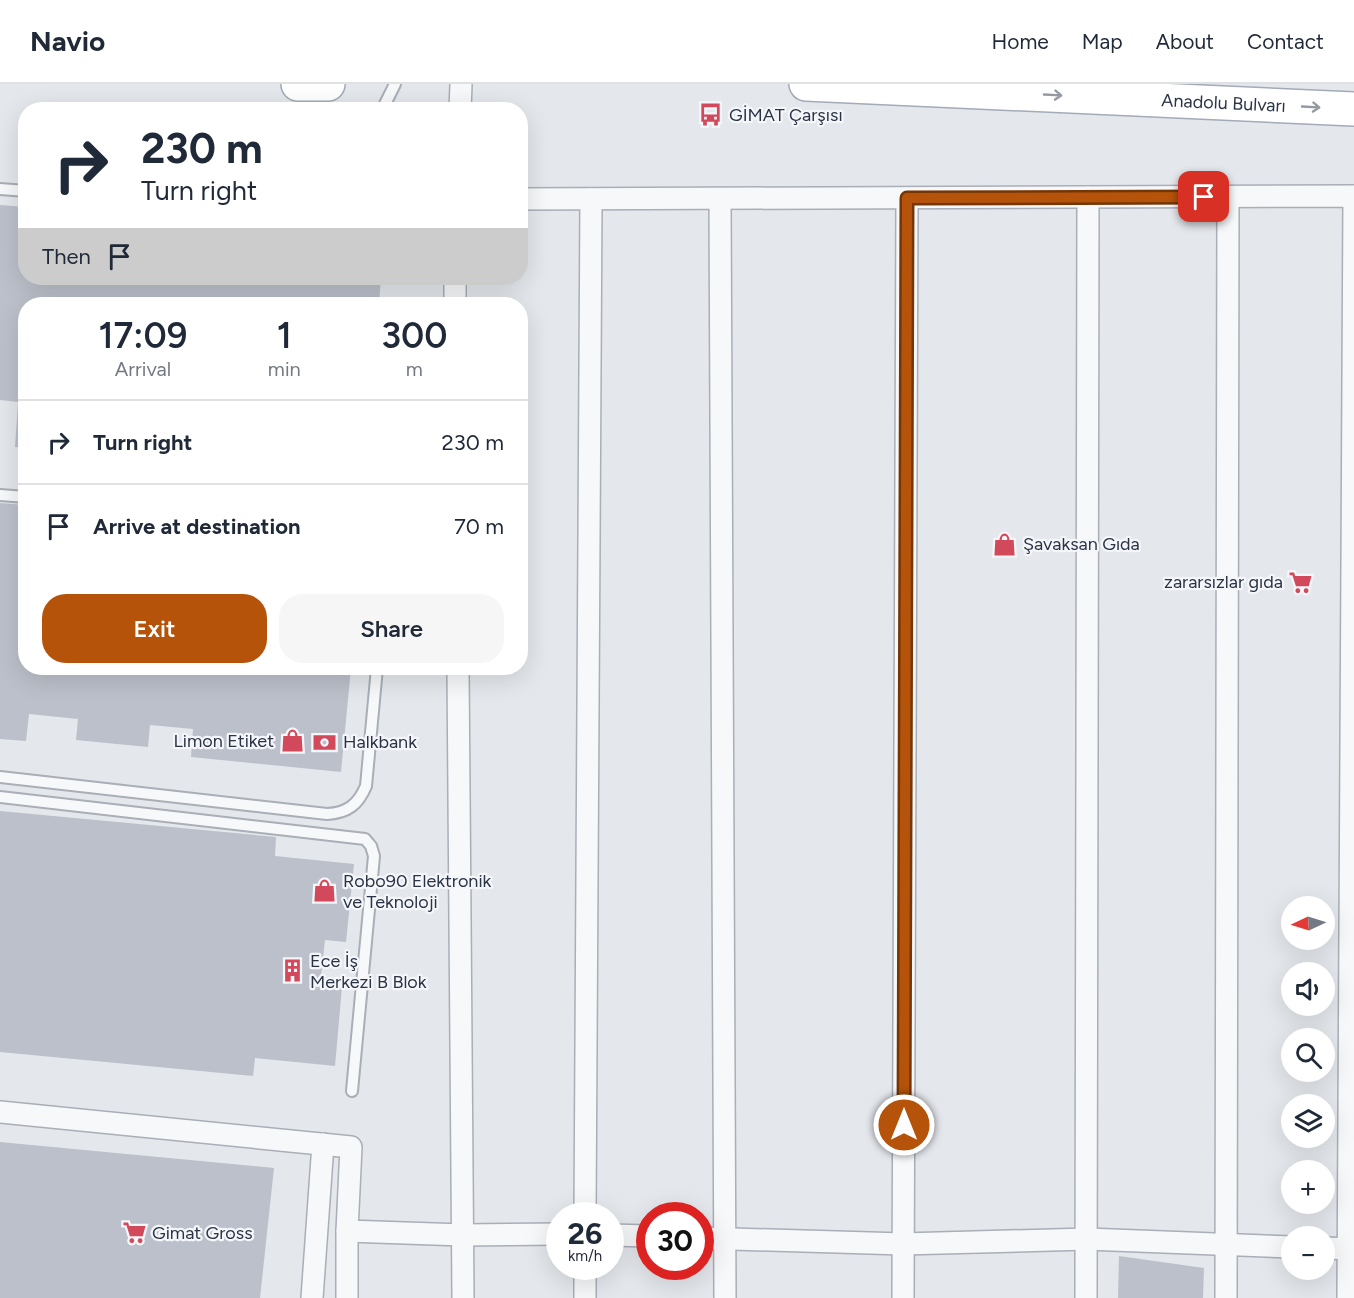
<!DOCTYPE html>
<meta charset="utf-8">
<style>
:root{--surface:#fff;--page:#f6f6f7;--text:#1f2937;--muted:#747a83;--line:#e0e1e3;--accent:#b45309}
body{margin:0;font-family:Figtree,sans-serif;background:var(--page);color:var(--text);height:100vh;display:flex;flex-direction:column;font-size:22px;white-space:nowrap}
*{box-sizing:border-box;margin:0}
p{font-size:20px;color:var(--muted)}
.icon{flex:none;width:33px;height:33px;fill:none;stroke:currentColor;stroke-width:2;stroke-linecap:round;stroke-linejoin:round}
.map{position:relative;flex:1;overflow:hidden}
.drawer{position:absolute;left:18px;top:213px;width:510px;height:378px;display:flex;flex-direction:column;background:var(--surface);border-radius:24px;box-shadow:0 6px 24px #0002}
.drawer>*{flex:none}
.hud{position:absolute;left:18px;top:18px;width:510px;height:183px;border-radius:24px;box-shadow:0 6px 24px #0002;background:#fff;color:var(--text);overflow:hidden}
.needle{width:39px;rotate:266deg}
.buttons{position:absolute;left:1281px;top:812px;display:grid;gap:12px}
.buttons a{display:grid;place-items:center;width:54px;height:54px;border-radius:50%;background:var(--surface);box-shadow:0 6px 24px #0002;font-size:30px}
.speed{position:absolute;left:546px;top:1118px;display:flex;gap:12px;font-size:30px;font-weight:700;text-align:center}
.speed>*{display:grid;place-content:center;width:78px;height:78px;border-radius:50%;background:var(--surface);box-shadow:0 6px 24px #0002;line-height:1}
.speed small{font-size:15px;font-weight:400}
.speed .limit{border:9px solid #d22;background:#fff;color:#111}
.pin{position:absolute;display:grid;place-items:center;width:51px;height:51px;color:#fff;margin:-26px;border-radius:12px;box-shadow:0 3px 9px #0006}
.me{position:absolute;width:66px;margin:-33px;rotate:0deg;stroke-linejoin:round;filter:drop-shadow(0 0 4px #0008)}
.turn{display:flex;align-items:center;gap:21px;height:126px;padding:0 24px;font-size:27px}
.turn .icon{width:78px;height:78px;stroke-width:2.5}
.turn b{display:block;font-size:42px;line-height:51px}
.then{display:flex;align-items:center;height:57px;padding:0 24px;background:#0003;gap:12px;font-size:22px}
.eta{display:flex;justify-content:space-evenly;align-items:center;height:102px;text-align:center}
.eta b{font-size:36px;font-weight:600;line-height:42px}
.primary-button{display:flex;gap:12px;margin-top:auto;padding:12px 24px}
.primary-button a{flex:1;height:69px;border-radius:24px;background:var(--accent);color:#fff;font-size:24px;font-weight:600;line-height:69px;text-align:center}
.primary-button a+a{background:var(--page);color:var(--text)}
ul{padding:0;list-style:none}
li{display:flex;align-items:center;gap:18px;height:84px;padding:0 24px;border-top:2px solid var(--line)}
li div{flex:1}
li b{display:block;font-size:22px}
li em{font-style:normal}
header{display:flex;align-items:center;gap:36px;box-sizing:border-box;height:84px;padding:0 30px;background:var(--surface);border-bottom:2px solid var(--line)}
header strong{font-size:28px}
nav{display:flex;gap:33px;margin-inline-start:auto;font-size:21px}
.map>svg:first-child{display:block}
.building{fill:#bbc0ca}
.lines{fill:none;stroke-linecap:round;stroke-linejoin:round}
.service-casing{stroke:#a9aeb7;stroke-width:14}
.minor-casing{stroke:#a9aeb7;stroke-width:24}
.primary-casing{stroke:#a3abb8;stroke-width:36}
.service{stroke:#f7f8fa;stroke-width:10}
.minor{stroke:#f7f8fa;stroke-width:21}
.primary{stroke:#fff;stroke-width:33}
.oneway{stroke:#959aa2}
.route-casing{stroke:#753606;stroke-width:15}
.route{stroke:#b45309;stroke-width:10}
.labels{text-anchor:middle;stroke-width:4.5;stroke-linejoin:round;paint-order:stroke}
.street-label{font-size:18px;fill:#2b3445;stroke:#f4f6f9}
.poi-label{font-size:18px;fill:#2b3445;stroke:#f4f6f9;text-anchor:start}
</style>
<header>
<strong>Navio</strong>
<nav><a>Home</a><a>Map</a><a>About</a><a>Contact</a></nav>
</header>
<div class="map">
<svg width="1354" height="1214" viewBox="0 0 1354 1214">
<rect width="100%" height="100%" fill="#e4e7ec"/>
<g class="building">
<polygon points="0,121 26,123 26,194 381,194 379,220 26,220 26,364 15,363 18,318 0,316"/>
<polygon points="0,419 26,421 26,584 351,584 341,688 191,673 193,645 150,641 148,663 76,656 78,635 29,630 26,657 0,655"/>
<polygon points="0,727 276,753 275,772 354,780 346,858 325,856 320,901 342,903 335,982 255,974 253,992 0,968"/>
<polygon points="0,1058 274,1084 260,1214 0,1214"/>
<polygon points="1119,1172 1204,1184 1203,1214 1118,1214"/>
</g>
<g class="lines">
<defs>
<g id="service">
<polyline points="382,26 395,0"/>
<polyline points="0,105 26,107"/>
<polyline points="0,411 26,413"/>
<path d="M0,693L327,730C347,729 358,721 366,702L377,584"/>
<polyline points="0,713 365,755 371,762 374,772 352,1007"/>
</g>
<g id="minor">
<polyline points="460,26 461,0"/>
<polyline points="520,115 1354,112 1348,1214"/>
<polyline points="720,115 725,1214"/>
<polyline points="455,194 455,220"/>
<polyline points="458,584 463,1214"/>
<polyline points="0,1028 351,1063 347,1147 463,1151 560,1150"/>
<polyline points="585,1131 591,115"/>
<polyline points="610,1151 650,1152"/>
<polyline points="700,1154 903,1160 1087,1155 1292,1163"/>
<polyline points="1324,1164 1354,1165"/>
<polyline points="312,1214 323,1060"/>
<polyline points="347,1214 347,1147"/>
<polyline points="585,1214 585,1182"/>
<polyline points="903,1214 907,114"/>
<polyline points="1086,1214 1088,113"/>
<polyline points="1226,1214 1228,113"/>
</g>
<g id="primary">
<polyline points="298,0 328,0"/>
<path id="s1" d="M806,0L1354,25"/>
</g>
</defs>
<use href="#service" class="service-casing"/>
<use href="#minor" class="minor-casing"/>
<use href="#primary" class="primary-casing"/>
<use href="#service" class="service"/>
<use href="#minor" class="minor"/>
<use href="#primary" class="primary"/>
</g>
<defs><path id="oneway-shaft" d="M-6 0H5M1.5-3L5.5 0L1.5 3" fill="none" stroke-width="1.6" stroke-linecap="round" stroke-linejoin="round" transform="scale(1.5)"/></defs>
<g class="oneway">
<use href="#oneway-shaft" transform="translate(1053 11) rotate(3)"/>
<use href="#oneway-shaft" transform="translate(1311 23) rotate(3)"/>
</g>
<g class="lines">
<defs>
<polyline id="route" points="904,1041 907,114 1204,113"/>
</defs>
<use href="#route" class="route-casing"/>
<use href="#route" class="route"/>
</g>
<defs>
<symbol id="bus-bare" viewBox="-9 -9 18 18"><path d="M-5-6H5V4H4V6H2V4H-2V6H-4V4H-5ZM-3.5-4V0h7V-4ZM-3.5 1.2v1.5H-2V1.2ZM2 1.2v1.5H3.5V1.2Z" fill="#d1495b" stroke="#f4f6f9" stroke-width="2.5" paint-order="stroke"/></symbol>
<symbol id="shop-bare" viewBox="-9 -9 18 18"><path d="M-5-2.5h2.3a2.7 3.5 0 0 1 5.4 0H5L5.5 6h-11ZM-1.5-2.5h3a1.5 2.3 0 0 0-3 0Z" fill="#d1495b" stroke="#f4f6f9" stroke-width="2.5" paint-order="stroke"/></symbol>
<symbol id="supermarket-bare" viewBox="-9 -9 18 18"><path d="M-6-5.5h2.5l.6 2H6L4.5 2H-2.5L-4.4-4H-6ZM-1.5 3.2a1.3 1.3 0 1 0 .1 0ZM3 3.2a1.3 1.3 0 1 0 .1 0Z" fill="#d1495b" stroke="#f4f6f9" stroke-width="2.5" paint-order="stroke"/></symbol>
<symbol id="bank-bare" viewBox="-9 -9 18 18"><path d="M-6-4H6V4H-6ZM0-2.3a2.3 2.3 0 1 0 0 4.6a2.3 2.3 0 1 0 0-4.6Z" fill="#d1495b" stroke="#f4f6f9" stroke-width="2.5" paint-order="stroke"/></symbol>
<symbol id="building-bare" viewBox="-9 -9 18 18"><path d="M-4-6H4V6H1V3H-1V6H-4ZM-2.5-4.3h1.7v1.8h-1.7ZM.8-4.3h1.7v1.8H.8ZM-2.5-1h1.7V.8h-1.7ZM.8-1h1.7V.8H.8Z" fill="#d1495b" stroke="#f4f6f9" stroke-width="2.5" paint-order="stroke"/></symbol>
</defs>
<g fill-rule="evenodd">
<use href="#bus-bare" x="694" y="14" width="33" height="33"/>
<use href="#shop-bare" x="988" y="444" width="33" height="33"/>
<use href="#supermarket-bare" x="1284" y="482" width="33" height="33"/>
<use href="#shop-bare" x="276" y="640" width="33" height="33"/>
<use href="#bank-bare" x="308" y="642" width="33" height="33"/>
<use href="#shop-bare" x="308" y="790" width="33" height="33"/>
<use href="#building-bare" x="276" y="870" width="33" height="33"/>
<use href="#supermarket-bare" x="118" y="1132" width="33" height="33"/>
</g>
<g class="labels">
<g class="street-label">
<text dy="6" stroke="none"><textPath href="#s1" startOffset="418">Anadolu Bulvarı</textPath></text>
</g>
<g class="poi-label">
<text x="729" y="37">GİMAT Çarşısı</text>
<text x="1023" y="466">Şavaksan Gıda</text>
<text x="1283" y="504" text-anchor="end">zararsızlar gıda</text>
<text x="274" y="663" text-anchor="end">Limon Etiket</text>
<text x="343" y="664">Halkbank</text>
<text x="343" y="803">Robo90 Elektronik<tspan x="343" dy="21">ve Teknoloji</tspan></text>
<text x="310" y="883">Ece İş<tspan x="310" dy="21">Merkezi B Blok</tspan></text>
<text x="152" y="1155">Gimat Gross</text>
</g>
</g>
</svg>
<div class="buttons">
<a><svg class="needle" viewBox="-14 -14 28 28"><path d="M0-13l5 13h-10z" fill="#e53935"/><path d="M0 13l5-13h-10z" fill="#747a83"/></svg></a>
<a><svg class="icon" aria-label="sound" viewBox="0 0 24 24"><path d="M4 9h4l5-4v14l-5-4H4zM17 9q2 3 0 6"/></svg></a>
<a><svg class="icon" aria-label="search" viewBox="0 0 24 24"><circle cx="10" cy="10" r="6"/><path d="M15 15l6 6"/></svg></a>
<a><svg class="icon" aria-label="layers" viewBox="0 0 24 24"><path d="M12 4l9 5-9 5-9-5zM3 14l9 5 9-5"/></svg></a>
<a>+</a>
<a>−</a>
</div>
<div class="speed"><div>26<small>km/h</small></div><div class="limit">30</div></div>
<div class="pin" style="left:1204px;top:113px;background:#d93025"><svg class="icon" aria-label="arrive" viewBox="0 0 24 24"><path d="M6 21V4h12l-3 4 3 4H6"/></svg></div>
<svg class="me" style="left:904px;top:1041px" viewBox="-20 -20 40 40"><circle r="17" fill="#b45309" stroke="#fff" stroke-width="3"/><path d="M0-11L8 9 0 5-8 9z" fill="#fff"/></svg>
<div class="hud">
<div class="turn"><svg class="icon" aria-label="right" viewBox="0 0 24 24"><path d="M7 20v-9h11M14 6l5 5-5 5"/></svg><div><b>230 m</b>Turn right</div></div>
<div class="then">Then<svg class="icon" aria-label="arrive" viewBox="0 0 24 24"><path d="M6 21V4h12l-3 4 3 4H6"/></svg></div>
</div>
<section class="drawer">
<div class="eta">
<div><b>17:09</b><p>Arrival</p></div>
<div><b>1</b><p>min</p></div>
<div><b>300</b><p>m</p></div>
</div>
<ul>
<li><svg class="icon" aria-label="right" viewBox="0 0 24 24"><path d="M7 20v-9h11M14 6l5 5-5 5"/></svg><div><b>Turn right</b></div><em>230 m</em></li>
<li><svg class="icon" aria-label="arrive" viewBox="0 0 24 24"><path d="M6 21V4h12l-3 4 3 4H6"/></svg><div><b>Arrive at destination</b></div><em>70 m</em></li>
</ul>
<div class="primary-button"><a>Exit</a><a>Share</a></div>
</section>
</div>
